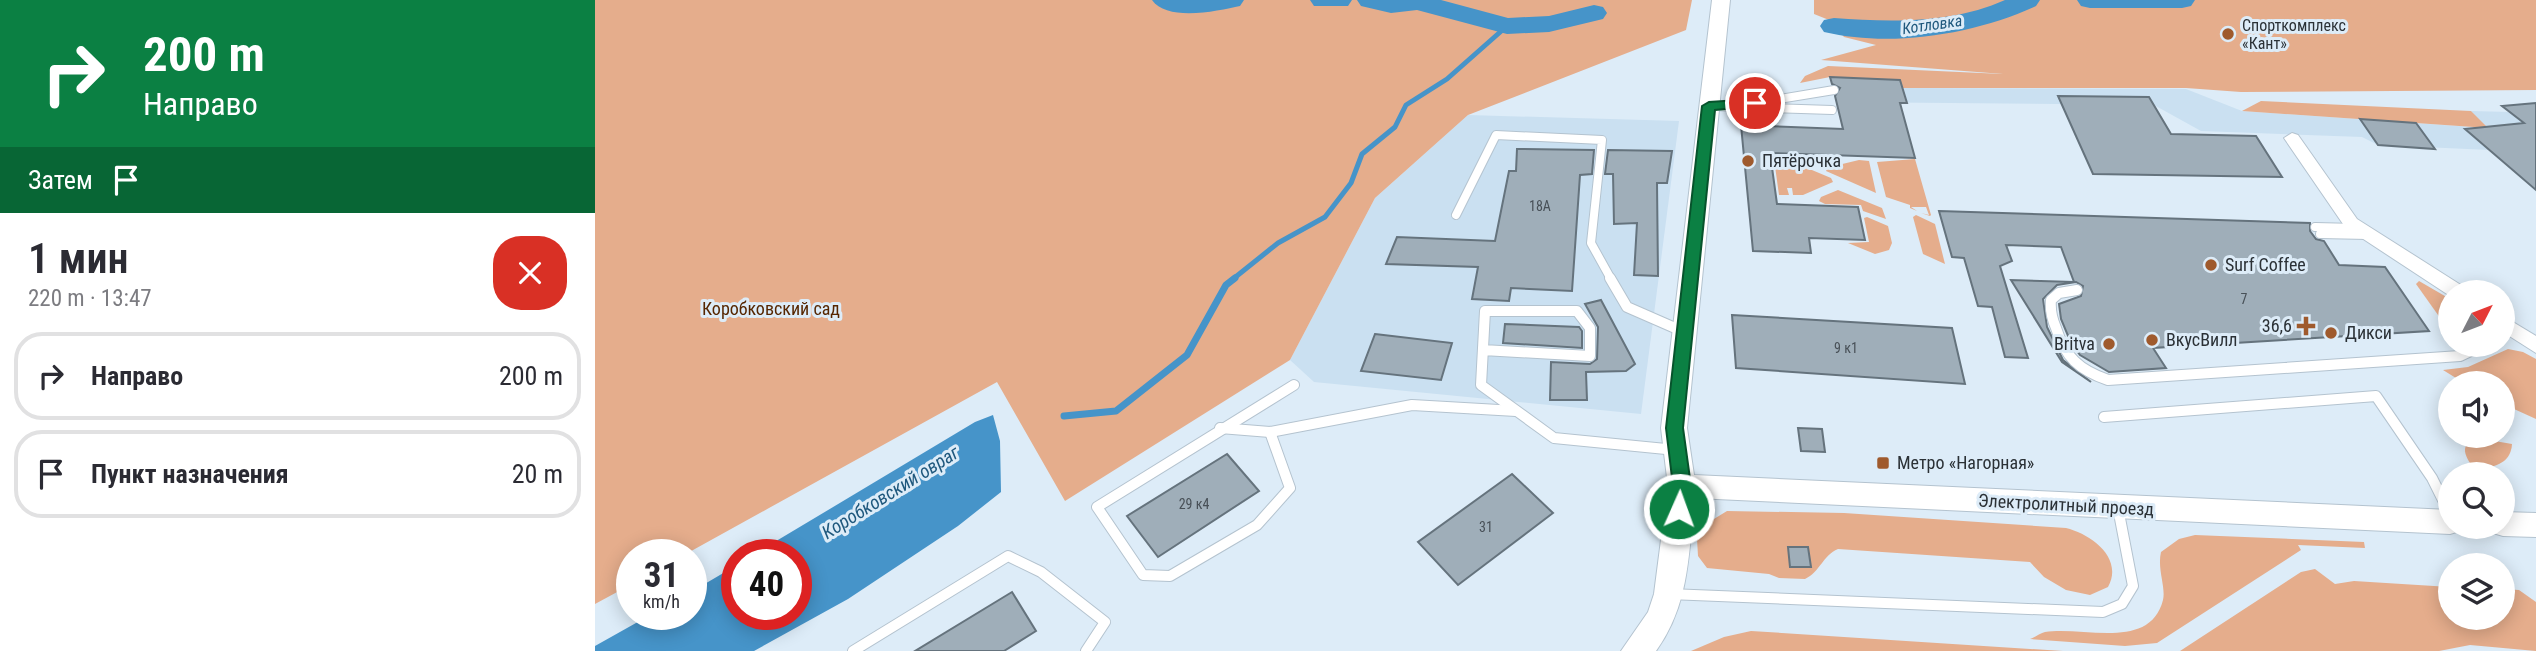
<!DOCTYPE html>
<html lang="ru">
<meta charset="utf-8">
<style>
:root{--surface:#fff;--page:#f2f2f3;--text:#2b2b33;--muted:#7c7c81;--line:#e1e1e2}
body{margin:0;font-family:"Roboto Condensed",sans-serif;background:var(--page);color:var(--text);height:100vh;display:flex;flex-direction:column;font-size:26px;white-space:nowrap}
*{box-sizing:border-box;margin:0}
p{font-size:23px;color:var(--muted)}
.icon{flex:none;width:38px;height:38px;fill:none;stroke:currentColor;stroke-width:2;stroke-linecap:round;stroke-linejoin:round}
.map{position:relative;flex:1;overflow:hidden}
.details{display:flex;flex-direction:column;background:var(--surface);width:595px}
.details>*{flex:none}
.guide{background:#0b8043;color:#fff;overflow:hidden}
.needle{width:46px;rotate:48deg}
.fabs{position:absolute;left:1843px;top:280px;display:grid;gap:14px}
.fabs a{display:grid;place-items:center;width:77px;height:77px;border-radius:50%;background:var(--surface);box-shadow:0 4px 18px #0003;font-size:35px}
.speed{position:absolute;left:21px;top:539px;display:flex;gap:14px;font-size:35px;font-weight:700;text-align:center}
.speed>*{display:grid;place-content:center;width:91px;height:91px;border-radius:50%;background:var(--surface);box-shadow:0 4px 18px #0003;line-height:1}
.speed small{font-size:18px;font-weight:400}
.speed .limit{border:10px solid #d22;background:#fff;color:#111}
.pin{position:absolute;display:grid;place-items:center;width:60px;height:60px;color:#fff;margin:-30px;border:4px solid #fff;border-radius:50%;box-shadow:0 2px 7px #0007}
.me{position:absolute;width:77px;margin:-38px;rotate:2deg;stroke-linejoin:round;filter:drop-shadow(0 0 5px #0008)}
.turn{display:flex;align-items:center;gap:24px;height:147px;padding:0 28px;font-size:32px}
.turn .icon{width:91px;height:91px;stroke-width:2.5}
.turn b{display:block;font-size:49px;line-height:60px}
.then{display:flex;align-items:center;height:66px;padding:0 28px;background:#0003;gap:14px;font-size:26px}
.round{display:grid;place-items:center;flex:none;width:74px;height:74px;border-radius:28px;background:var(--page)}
.headline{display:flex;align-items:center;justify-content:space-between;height:119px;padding:0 28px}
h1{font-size:42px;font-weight:600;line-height:52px}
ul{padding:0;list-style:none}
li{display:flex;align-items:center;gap:21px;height:88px;margin:0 14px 10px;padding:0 14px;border:4px solid var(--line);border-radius:28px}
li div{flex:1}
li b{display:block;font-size:26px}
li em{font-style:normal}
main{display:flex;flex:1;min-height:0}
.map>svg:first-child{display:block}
.built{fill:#cae0f1}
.green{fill:#e5ad8c}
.water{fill:#4694c9}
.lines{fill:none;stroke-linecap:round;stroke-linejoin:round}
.stream-far1{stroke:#4694c9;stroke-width:5}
.stream{stroke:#4694c9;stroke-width:7}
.river{fill:#4694c9;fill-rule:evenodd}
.building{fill:#9faeb9;stroke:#65737d;stroke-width:2}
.service-far1-casing{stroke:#b4c3cf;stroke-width:10}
.service-casing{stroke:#b4c3cf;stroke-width:12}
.minor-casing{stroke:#b4c3cf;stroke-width:2}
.tertiary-casing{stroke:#b4c3cf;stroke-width:2}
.service-far1{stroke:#fff;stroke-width:8}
.service{stroke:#fff;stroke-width:10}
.minor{fill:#fff;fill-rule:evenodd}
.tertiary{fill:#fff;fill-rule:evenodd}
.route{fill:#0b8043;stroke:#07532c;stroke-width:2}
.poi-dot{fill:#9f5a2d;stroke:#ddecf8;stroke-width:2.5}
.labels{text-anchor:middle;stroke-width:6;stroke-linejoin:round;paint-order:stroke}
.number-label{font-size:14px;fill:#485057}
.far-water-label{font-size:16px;font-style:italic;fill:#1f587d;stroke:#ddecf8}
.far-poi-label{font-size:16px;fill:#2b3136;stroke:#ddecf8;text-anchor:start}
.poi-label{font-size:18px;fill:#2b3136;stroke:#ddecf8;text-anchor:start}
.park-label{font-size:18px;fill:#562601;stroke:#ddecf8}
.street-label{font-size:18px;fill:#2b3136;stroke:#ddecf8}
.water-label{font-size:19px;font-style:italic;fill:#1f587d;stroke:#ddecf8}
</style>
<main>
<section class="details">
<div class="guide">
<div class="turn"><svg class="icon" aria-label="right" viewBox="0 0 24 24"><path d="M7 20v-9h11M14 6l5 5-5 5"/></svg><div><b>200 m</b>Направо</div></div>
<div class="then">Затем<svg class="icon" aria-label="arrive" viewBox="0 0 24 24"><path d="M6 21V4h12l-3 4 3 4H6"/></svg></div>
</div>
<div class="headline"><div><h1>1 мин</h1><p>220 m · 13:47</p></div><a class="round" style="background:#d93025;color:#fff"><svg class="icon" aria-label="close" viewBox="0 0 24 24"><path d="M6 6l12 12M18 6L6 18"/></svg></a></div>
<ul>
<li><svg class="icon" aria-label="right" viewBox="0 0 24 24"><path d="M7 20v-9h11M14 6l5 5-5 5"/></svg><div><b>Направо</b></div><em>200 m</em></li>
<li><svg class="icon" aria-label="arrive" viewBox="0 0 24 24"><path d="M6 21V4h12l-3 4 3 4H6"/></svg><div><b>Пункт назначения</b></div><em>20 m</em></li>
</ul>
</section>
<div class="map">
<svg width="1941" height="651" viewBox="0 0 1941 651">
<rect width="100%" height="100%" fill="#ddecf8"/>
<g class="built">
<polygon points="1235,78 1305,80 1308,88 1591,89 1647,111 1891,128 1876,111 1915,112 1941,133 1941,181 1931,182 1895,150 1783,145 1767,137 1606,131 1559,105 1241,102"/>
<polygon points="873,115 1084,121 1046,414 719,382 695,360 780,198"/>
</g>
<g class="green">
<polygon points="0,0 1097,0 1091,30 873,115 780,198 695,360 470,501 402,382 89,555 37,555 37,584 0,604"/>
<polygon points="1219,0 1941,0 1941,90 1646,92 1591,88 1308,88 1305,80 1235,77 1205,83 1210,76 1233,66 1408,74 1226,60 1281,45 1249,37 1234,20 1219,14"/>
<polygon points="1666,101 1876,111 1893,128 1647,111"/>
<polygon points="1179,159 1193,160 1236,178 1238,182 1208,195 1198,195 1197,188 1192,188 1194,195 1184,195"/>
<polygon points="1320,159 1336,215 1335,216 1326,213 1334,215 1331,207 1316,207 1322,211 1315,208 1315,205 1291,197 1282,162"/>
<polygon points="1264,160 1274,161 1281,193 1231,171 1233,167 1237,170 1239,166"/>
<polygon points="1243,190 1287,208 1291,219 1268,211 1266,205 1230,204 1224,201 1226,197"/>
<polygon points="1321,215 1340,224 1350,264 1328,254 1318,217"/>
<polygon points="1272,217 1293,226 1297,243 1294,250 1280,254 1253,243 1274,242 1269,218"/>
<polygon points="1824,281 1855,299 1855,326 1848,322 1821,284"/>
<polygon points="1913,349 1928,352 1941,359 1941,419 1908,404 1908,383 1869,383 1848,370 1873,367"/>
<path d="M1882,438L1917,444C1916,465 1896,468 1879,469C1870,456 1863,445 1882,438Z"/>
<path d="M1132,511L1249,513L1471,528C1496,534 1529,558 1513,587L1495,595L1471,590L1449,577L1435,562L1243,549C1228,555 1225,572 1210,579L1184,578L1174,574L1112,568L1103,556L1102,539L1114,522Z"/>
<path d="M1600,535L1769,542L1770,548L1703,545L1706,550L1562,643L1530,646L1435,639C1440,637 1446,633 1450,632C1489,626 1555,651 1568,600C1571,587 1562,569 1566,552L1584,539Z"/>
<polygon points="1720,569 1740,584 1759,581 1855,587 1855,618 1908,618 1908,589 1924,590 1941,602 1941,651 1875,645 1844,651 1585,651 1706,572"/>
<polygon points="1156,631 1468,651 1096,651 1129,637"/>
</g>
<polygon class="water" points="398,415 405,441 406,492 363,526 253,599 159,651 0,651 0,646 57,614 96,614 96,592 142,565 142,614 201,614 201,555 158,555 380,422"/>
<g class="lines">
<polyline class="stream-far1" points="638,279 683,243 730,217 756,183 767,154 800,127 811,105 852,79 912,26"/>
<polyline class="stream" points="469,416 521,411 592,355 631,285 640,278"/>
<g class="river">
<path d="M557,0H649L645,6C623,11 572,22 557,0Z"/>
<polygon points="715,0 757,0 753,6 719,6"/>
<polygon points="762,0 846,0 913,18 954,16 999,5 1008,7 1012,13 1008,19 954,32 912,34 822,10 796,13 766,6"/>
<path d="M1410,0H1445L1441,6C1380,34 1297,48 1229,32L1225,26L1229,20L1239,18C1295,22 1357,24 1410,0Z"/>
<polygon points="1482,0 1600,0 1596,6 1587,8 1495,8 1486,6"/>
</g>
</g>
<g class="building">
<polygon points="1235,77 1305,80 1312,103 1305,103 1320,158 1175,153 1182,204 1263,207 1270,240 1214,238 1216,253 1158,251 1146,125 1248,129 1240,96 1245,88 1237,84"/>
<polygon points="1463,96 1554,97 1576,134 1661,136 1687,177 1498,174"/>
<polygon points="1941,103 1941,190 1870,129 1929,123 1907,106"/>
<polygon points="1765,119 1821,123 1840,149 1783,145"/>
<polygon points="922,149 999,150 997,174 985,175 977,291 916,288 914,301 877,299 883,267 791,264 802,237 900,241 914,171 921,171"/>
<polygon points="1013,150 1077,151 1072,183 1062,183 1063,276 1039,275 1042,223 1019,224 1018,174 1010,174"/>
<polygon points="1344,211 1715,223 1715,231 1721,239 1729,241 1744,265 1790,267 1834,331 1558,348 1571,368 1514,372 1485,355 1476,343 1466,319 1464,304 1486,296 1488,286 1481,282 1462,285 1448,299 1452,327 1468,360 1496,382 1467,362 1416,280 1479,282 1466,247 1411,245 1417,261 1405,266 1433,358 1410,357 1397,307 1383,306 1369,258 1357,257"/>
<polygon points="1006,300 1040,364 1031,371 991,372 992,400 955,400 956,362 995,364 1002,359 1003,327 990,304"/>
<polygon points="1137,315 1357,328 1370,384 1141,368"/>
<polygon points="910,324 984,327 987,331 987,348 908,343"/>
<polygon points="780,334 857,343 846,380 766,371"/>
<polygon points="1203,428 1227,429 1230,452 1206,451"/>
<polygon points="632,454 664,491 563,557 532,516"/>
<polygon points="917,474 958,513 863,585 823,542"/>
<polygon points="1193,547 1213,547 1216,567 1195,567"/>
<polygon points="417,592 441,631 409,651 320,651"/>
</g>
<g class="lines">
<defs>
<g id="service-far1">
<polyline points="1160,103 1239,90"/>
<polyline points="1114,106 1237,110"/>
<polyline points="861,215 901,135 1007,140 996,243 1016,279"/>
<polyline points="1720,227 1762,228"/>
<polyline points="1725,234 1773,235"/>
</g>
<g id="service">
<polyline points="1015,278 1032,307 1087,331"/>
<path d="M1482,290L1464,293L1456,300C1455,310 1457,319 1461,328C1470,357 1484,370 1513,380L1865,356L1888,345"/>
<polyline points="888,350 995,356 995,328 982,311 890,311 886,385 959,438 1081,450"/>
<polyline points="1509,417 1781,396 1837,478 1855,514"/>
<polyline points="625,428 675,432 817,405 921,411"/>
<polyline points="675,432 695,488 662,525 575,576 548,575 502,507 699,385"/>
<polyline points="1074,594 1508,612 1527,604 1538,586 1523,508"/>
<polyline points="258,651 413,556 446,572 510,622 491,651"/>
</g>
<g id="minor">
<polygon points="1697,133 1703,135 1762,219 1869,287 1871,292 1855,292 1855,296 1750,227 1689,138"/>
<polygon points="1908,316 1941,336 1941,353 1908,332"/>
</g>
<g id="tertiary">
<path d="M1117,0H1135L1092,428L1099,475L1855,510V527H1867L1865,531L1855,534L1100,498C1093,554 1095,604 1061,651H1026L1053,612L1059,594L1073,486L1066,428Z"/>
<polygon points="1908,512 1941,513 1941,537 1908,536 1898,533 1895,527 1908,527"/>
</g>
</defs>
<use href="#service-far1" class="service-far1-casing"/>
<use href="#service" class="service-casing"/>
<use href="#minor" class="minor-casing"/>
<use href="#tertiary" class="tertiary-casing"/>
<use href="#service-far1" class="service-far1"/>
<use href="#service" class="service"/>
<use href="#minor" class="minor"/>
<use href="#tertiary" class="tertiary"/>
</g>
<polygon class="route" points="1160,99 1164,101 1164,106 1120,110 1088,428 1096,486 1090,515 1077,515 1075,509 1078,486 1071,428 1107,106 1114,102"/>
<g class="poi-dot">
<circle cx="1633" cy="34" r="7"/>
<circle cx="1153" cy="161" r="7"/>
<circle cx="1616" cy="265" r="7"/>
<path d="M1707.5 315.5h7v7h7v7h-7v7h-7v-7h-7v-7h7z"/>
<circle cx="1736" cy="333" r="7"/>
<circle cx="1557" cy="340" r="7"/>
<circle cx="1514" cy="344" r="7"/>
<rect x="1281" y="456" width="14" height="14" rx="3.5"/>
</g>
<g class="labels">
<g class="number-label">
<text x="945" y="211">18А</text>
<text x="1649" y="304">7</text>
<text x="1251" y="353">9 к1</text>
<text x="599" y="509">29 к4</text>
<text x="891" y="532">31</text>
</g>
<g class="far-water-label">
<text transform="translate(1337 24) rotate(-8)" y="6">Котловка</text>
</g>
<g class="far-poi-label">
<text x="1647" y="31">Спорткомплекс<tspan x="1647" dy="18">«Кант»</tspan></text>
</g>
<g class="poi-label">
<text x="1167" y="167">Пятёрочка</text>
<text x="1630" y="271">Surf Coffee</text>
<text x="1697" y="332" text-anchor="end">36,6</text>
<text x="1750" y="339">Дикси</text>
<text x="1571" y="346">ВкусВилл</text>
<text x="1500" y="350" text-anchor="end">Britva</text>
<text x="1302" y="469">Метро «Нагорная»</text>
</g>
<g class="park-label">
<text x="176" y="315">Коробковский сад</text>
</g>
<g class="street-label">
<text transform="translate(1471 505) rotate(3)" y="6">Электролитный проезд</text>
</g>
<g class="water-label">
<text transform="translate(295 492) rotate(-32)" y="7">Коробковский овраг</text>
</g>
</g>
</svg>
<div class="fabs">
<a><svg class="needle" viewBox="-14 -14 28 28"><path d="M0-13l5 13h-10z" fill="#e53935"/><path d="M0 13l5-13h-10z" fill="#7c7c81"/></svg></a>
<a><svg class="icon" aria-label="sound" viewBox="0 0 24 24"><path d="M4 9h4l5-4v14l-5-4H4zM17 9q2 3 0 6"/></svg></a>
<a><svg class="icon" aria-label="search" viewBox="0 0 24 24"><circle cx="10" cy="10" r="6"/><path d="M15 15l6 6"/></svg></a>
<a><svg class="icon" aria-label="layers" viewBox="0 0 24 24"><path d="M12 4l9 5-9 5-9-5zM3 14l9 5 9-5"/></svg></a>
</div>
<div class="speed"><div>31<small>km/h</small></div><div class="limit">40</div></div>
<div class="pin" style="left:1160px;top:103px;background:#d93025"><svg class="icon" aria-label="arrive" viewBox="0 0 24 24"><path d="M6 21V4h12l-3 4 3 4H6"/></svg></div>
<svg class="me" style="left:1084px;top:509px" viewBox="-20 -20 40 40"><circle r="17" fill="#0b8043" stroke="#fff" stroke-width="3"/><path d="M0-11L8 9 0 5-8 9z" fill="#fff"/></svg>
</div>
</main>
